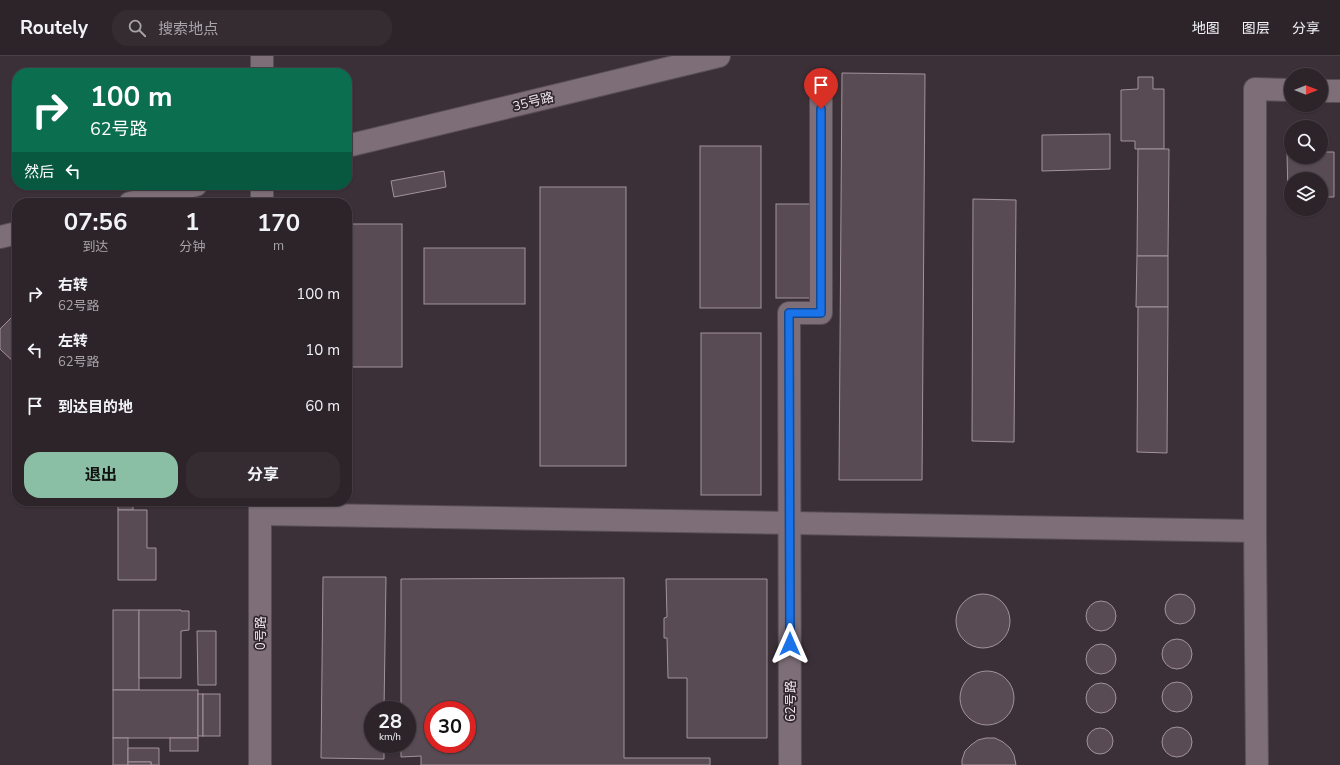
<!DOCTYPE html>
<html lang="zh">
<meta charset="utf-8">
<style>
:root{--surface:#2d242a;--page:#352c32;--text:#f1f3f6;--muted:#a7a4a8;--line:#484147;--accent:#8abfa5}
body{margin:0;font-family:"Nunito Sans","Noto Sans SC",sans-serif;background:var(--page);color:var(--text);height:100vh;display:flex;flex-direction:column;font-size:15px;white-space:nowrap}
*{box-sizing:border-box;margin:0}
p{font-size:13px;color:var(--muted)}
.icon{flex:none;width:22px;height:22px;fill:none;stroke:currentColor;stroke-width:2;stroke-linecap:round;stroke-linejoin:round}
.map{position:relative;flex:1;overflow:hidden}
.sheet{position:absolute;left:12px;top:142px;width:340px;height:308px;display:flex;flex-direction:column;background:var(--surface);border-radius:16px;box-shadow:0 1px 3px #0004,0 0 0 1px var(--line)}
.sheet>*{flex:none}
.hud{position:absolute;left:12px;top:12px;width:340px;height:122px;border-radius:16px;box-shadow:0 1px 3px #0004,0 0 0 1px var(--line);background:#0b6e4f;color:#fff;overflow:hidden}
.needle{width:26px;rotate:90deg}
.tools{position:absolute;left:1284px;top:12px;display:grid;gap:8px}
.tools a{display:grid;place-items:center;width:44px;height:44px;border-radius:50%;background:var(--surface);box-shadow:0 1px 3px #0004,0 0 0 1px var(--line);font-size:20px}
.speed{position:absolute;left:364px;top:645px;display:flex;gap:8px;font-size:20px;font-weight:700;text-align:center}
.speed>*{display:grid;place-content:center;width:52px;height:52px;border-radius:50%;background:var(--surface);box-shadow:0 1px 3px #0004,0 0 0 1px var(--line);line-height:1}
.speed small{font-size:10px;font-weight:400}
.speed .limit{border:6px solid #d22;background:#fff;color:#111}
.pin{position:absolute;display:grid;place-items:center;width:34px;height:34px;color:#fff;margin:-41px -17px;border-radius:50% 50% 50% 0;rotate:-45deg;box-shadow:0 0 4px #0007}
.pin .icon{rotate:45deg}
.me{position:absolute;width:44px;margin:-22px;rotate:0deg;stroke-linejoin:round;filter:drop-shadow(0 0 3px #0008)}
.turn{display:flex;align-items:center;gap:14px;height:84px;padding:0 12px;font-size:18px}
.turn .icon{width:52px;height:52px;stroke-width:2.5}
.turn b{display:block;font-size:28px;line-height:34px}
.then{display:flex;align-items:center;height:38px;padding:0 12px;background:#0003;gap:8px;font-size:15px}
.eta{display:flex;justify-content:space-evenly;align-items:center;height:68px;text-align:center}
.eta b{font-size:24px;font-weight:700;line-height:28px}
.primary-button{display:flex;gap:8px;margin-top:auto;padding:8px 12px}
.primary-button a{flex:1;height:46px;border-radius:16px;background:var(--accent);color:#111;font-size:16px;font-weight:700;line-height:46px;text-align:center}
.primary-button a+a{background:var(--page);color:var(--text)}
ul{padding:0;list-style:none}
li{display:flex;align-items:center;gap:12px;height:56px;padding:0 12px}
li div{flex:1}
li b{display:block;font-size:15px}
li em{font-style:normal}
header{display:flex;align-items:center;gap:24px;box-sizing:border-box;height:56px;padding:0 20px;background:var(--surface);border-bottom:1px solid var(--line)}
header strong{font-size:19px}
nav{display:flex;gap:22px;margin-inline-start:auto;font-size:14px}
.search{width:280px;height:36px;background:var(--page);display:flex;align-items:center;gap:10px;box-sizing:border-box;padding:0 14px;border-radius:16px;color:var(--muted);font-size:15px}
.map>svg:first-child{display:block}
.building{fill:#584b53;stroke:#a2929c;fill-rule:evenodd}
.lines{fill:none;stroke-linecap:round;stroke-linejoin:round}
.minor-casing{stroke:#584e54;stroke-width:24}
.minor{stroke:#7d6e77;stroke-width:22}
.route-casing{stroke:#114b97;stroke-width:10}
.route{stroke:#1a73e8;stroke-width:7}
.labels{text-anchor:middle;stroke-width:3.5;stroke-linejoin:round;paint-order:stroke}
.street-label{font-size:13px;fill:#eee6eb;stroke:#32262e}
</style>
<header>
<strong>Routely</strong>
<div class="search"><svg class="icon" aria-label="search" viewBox="0 0 24 24"><circle cx="10" cy="10" r="6"/><path d="M15 15l6 6"/></svg>搜索地点</div>
<nav><a>地图</a><a>图层</a><a>分享</a></nav>
</header>
<div class="map">
<svg width="1340" height="709" viewBox="0 0 1340 709">
<rect width="100%" height="100%" fill="#3c3038"/>
<g class="building">
<polygon points="842,17 925,18 922,424 839,424"/>
<polygon points="1138,21 1153,21 1153,33 1164,33 1164,93 1135,93 1135,85 1121,85 1121,34 1138,33"/>
<polygon points="1110,78 1110,113 1042,115 1042,79"/>
<rect x="700" y="90" width="61" height="162"/>
<polygon points="1138,93 1169,93 1168,200 1137,200"/>
<polygon points="1287,96 1291,96 1291,101 1321,101 1321,96 1334,96 1334,141 1321,141 1321,123 1291,123 1291,141 1288,141"/>
<polygon points="444,115 446,131 394,141 391,125"/>
<rect x="540" y="131" width="86" height="279"/>
<polygon points="973,143 1016,144 1014,386 972,385"/>
<rect x="776" y="148" width="36" height="94"/>
<rect x="347" y="168" width="55" height="143"/>
<rect x="424" y="192" width="101" height="56"/>
<polygon points="1137,200 1168,200 1168,251 1136,251"/>
<polygon points="1138,251 1168,251 1167,397 1137,396"/>
<polygon points="17,256 17,309 0,293 0,273"/>
<rect x="701" y="277" width="60" height="162"/>
<rect x="118" y="445" width="15" height="9"/>
<rect x="313" y="445" width="18" height="12"/>
<polygon points="118,454 147,454 147,492 156,492 156,524 118,524"/>
<polygon points="323,521 386,521 384,654 373,654 373,688 384,688 384,703 321,702"/>
<path d="M624,522V702H710V709H421V700L401,701V688H407V654H401V523ZM433,654H467V688H433Z"/>
<polygon points="666,523 767,523 767,682 687,682 687,622 668,622 667,582 664,582 664,562 667,561"/>
<circle cx="983" cy="565" r="27"/>
<circle cx="1180" cy="553" r="15"/>
<circle cx="1101" cy="560" r="15"/>
<rect x="113" y="554" width="26" height="80"/>
<polygon points="139,554 181,554 181,555 189,555 189,574 181,575 181,622 139,622"/>
<polygon points="197,575 216,575 216,629 198,629"/>
<circle cx="1177" cy="598" r="15"/>
<circle cx="1101" cy="603" r="15"/>
<circle cx="987" cy="642" r="27"/>
<circle cx="1177" cy="641" r="15"/>
<circle cx="1101" cy="642" r="15"/>
<rect x="113" y="634" width="85" height="48"/>
<rect x="198" y="638" width="5" height="42"/>
<rect x="203" y="638" width="17" height="42"/>
<circle cx="1177" cy="686" r="15"/>
<circle cx="1100" cy="685" r="13"/>
<rect x="113" y="682" width="15" height="27"/>
<rect x="170" y="682" width="28" height="13"/>
<polygon points="986,682 995,682 1003,686 1010,692 1014,699 1016,709 962,709 962,704 965,695 971,689 978,684"/>
<polygon points="128,692 159,692 159,709 151,709 151,706 128,706"/>
<rect x="128" y="706" width="23" height="3"/>
</g>
<g class="lines">
<defs>
<g id="minor">
<polyline points="262,0 262,17"/>
<polyline points="1321,35 1340,35"/>
<polyline points="347,90 719,0"/>
<polyline points="130,147 196,129"/>
<polyline points="262,147 262,129"/>
<polyline points="0,181 17,177"/>
<polyline points="260,458 1255,475"/>
<polyline points="260,709 260,445"/>
<polyline points="790,709 789,257 821,257 821,37"/>
<polyline points="1257,709 1255,475 1255,33 1291,34"/>
</g>
</defs>
<use href="#minor" class="minor-casing"/>
<use href="#minor" class="minor"/>
</g>
<g class="lines">
<defs>
<polyline id="route" points="790,588 789,257 821,257 821,53"/>
</defs>
<use href="#route" class="route-casing"/>
<use href="#route" class="route"/>
</g>
<g class="labels">
<g class="street-label">
<text transform="translate(533 45) rotate(-14)" y="5">35号路</text>
<text transform="translate(260 577) rotate(-90)" y="5">0号路</text>
<text transform="translate(790 645) rotate(-90)" y="5">62号路</text>
</g>
</g>
</svg>
<div class="tools">
<a><svg class="needle" viewBox="-14 -14 28 28"><path d="M0-13l5 13h-10z" fill="#e53935"/><path d="M0 13l5-13h-10z" fill="#a7a4a8"/></svg></a>
<a><svg class="icon" aria-label="search" viewBox="0 0 24 24"><circle cx="10" cy="10" r="6"/><path d="M15 15l6 6"/></svg></a>
<a><svg class="icon" aria-label="layers" viewBox="0 0 24 24"><path d="M12 4l9 5-9 5-9-5zM3 14l9 5 9-5"/></svg></a>
</div>
<div class="speed"><div>28<small>km/h</small></div><div class="limit">30</div></div>
<div class="pin" style="left:821px;top:53px;background:#d93025"><svg class="icon" aria-label="arrive" viewBox="0 0 24 24"><path d="M6 21V4h12l-3 4 3 4H6"/></svg></div>
<svg class="me" style="left:790px;top:588px" viewBox="-20 -20 40 40"><path d="M0-17L14 15 0 8-14 15z" fill="#1a73e8" stroke="#fff" stroke-width="4"/></svg>
<div class="hud">
<div class="turn"><svg class="icon" aria-label="right" viewBox="0 0 24 24"><path d="M7 20v-9h11M14 6l5 5-5 5"/></svg><div><b>100 m</b>62号路</div></div>
<div class="then">然后<svg class="icon" aria-label="left" viewBox="0 0 24 24"><path d="M17 20v-9H6M10 6l-5 5 5 5"/></svg></div>
</div>
<section class="sheet">
<div class="eta">
<div><b>07:56</b><p>到达</p></div>
<div><b>1</b><p>分钟</p></div>
<div><b>170</b><p>m</p></div>
</div>
<ul>
<li><svg class="icon" aria-label="right" viewBox="0 0 24 24"><path d="M7 20v-9h11M14 6l5 5-5 5"/></svg><div><b>右转</b><p>62号路</p></div><em>100 m</em></li>
<li><svg class="icon" aria-label="left" viewBox="0 0 24 24"><path d="M17 20v-9H6M10 6l-5 5 5 5"/></svg><div><b>左转</b><p>62号路</p></div><em>10 m</em></li>
<li><svg class="icon" aria-label="arrive" viewBox="0 0 24 24"><path d="M6 21V4h12l-3 4 3 4H6"/></svg><div><b>到达目的地</b></div><em>60 m</em></li>
</ul>
<div class="primary-button"><a>退出</a><a>分享</a></div>
</section>
</div>
